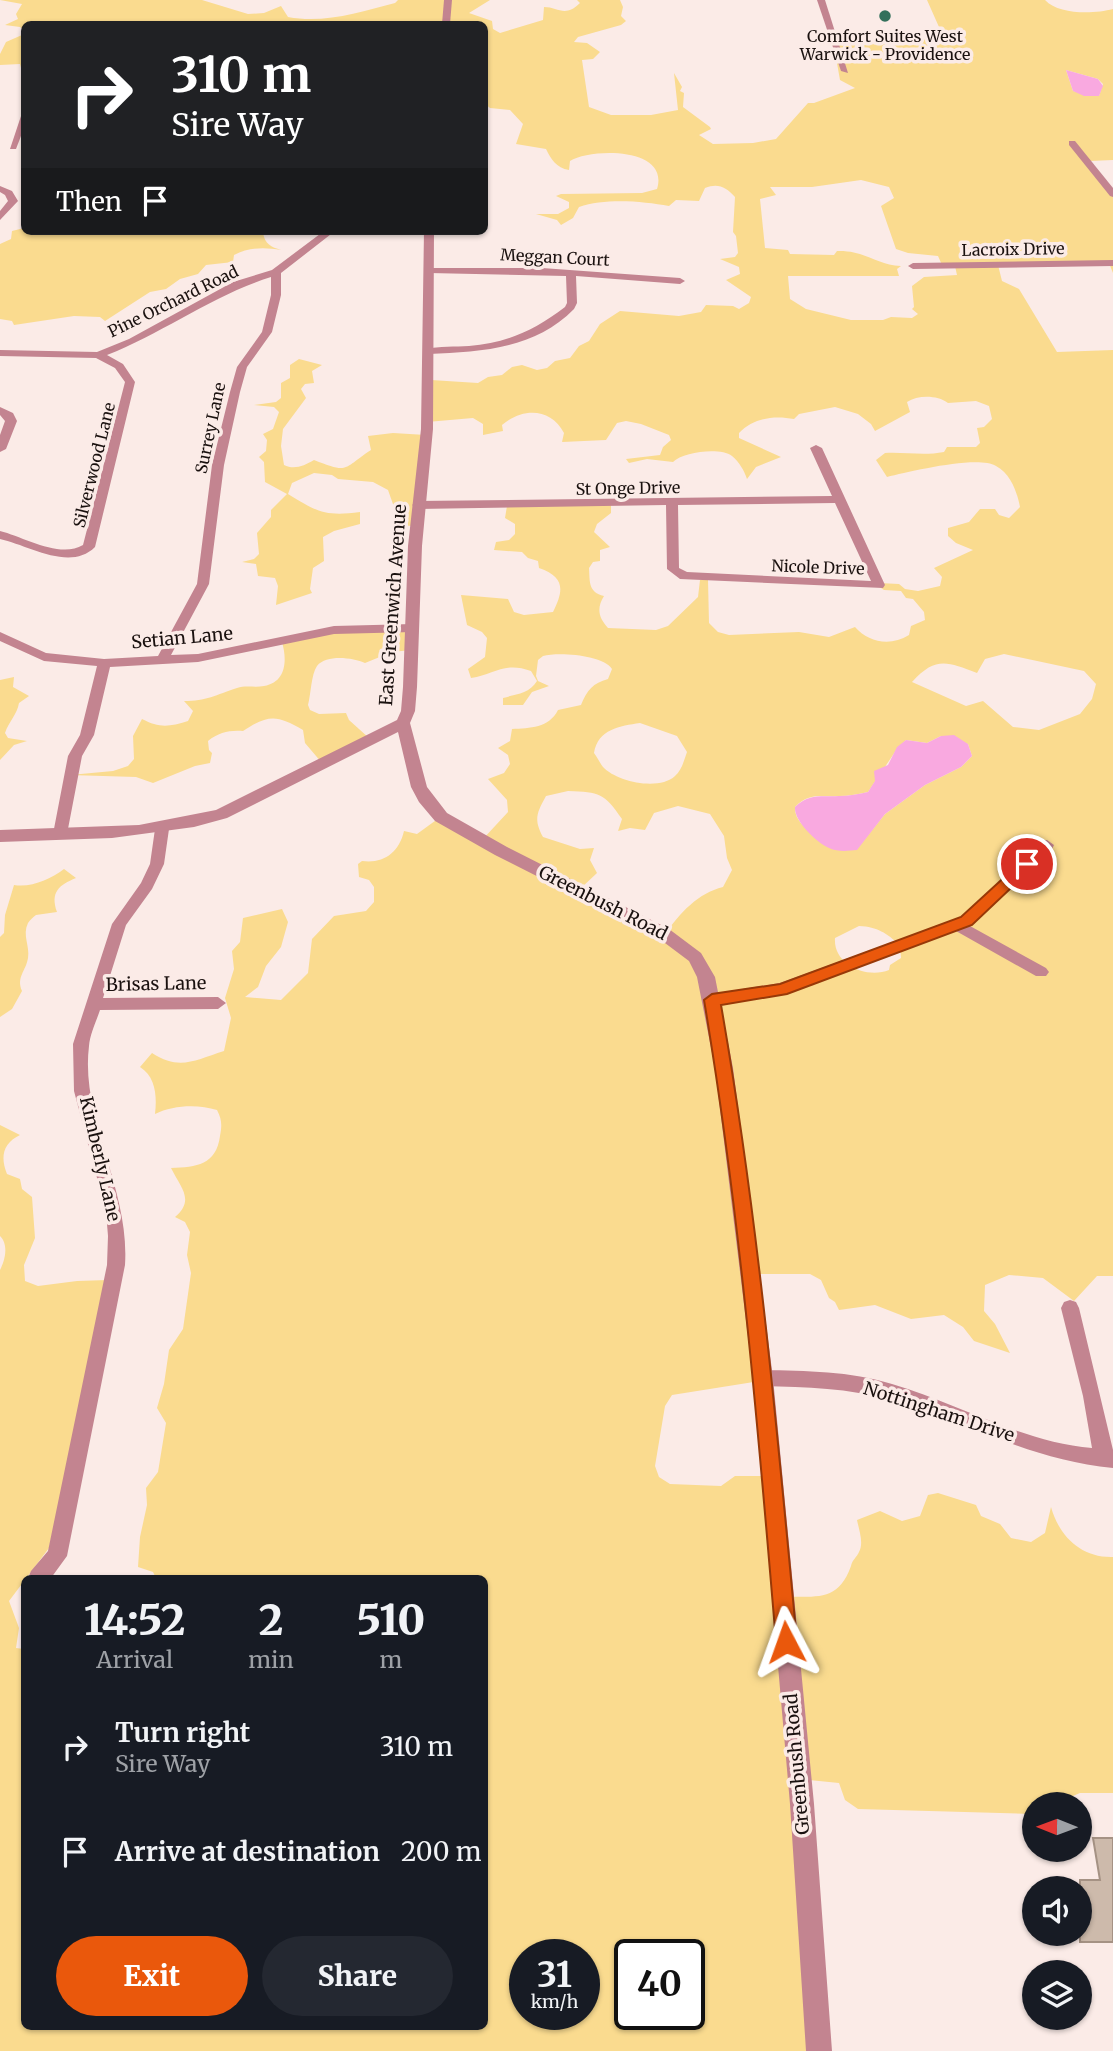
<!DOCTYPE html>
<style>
:root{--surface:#171b24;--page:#242831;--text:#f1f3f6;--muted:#9ea1a6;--accent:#ea580c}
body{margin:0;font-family:Merriweather,serif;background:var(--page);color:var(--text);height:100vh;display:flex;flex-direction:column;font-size:26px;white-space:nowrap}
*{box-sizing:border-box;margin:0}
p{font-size:23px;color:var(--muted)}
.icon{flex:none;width:38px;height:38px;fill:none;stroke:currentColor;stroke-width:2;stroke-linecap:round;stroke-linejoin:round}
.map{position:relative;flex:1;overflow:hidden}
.panel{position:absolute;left:21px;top:1575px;width:467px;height:455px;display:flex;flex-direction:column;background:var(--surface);border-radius:10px;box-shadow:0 2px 5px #0004}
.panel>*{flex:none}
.banner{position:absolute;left:21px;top:21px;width:467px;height:214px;border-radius:10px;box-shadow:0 2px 5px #0004;background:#202124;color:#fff;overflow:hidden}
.needle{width:46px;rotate:271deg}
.buttons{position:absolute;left:1022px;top:1792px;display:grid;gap:14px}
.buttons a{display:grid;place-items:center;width:70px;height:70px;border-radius:50%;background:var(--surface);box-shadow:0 2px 5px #0004;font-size:35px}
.speed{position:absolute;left:509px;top:1939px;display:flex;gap:14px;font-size:35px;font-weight:700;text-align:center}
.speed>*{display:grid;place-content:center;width:91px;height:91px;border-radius:50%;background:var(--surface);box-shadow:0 2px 5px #0004;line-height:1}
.speed small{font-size:18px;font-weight:400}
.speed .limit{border:4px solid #111;border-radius:10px;background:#fff;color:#111}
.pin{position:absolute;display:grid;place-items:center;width:60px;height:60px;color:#fff;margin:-30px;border:4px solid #fff;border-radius:50%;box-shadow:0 2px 7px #0007}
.me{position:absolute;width:77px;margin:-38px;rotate:356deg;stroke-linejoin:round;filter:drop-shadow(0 0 5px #0008)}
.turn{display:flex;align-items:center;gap:24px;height:147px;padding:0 35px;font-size:32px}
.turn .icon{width:91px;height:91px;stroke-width:2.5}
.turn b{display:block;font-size:49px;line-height:60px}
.then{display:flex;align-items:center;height:66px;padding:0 35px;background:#0003;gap:14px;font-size:26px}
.eta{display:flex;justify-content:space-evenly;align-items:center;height:119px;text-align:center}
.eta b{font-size:42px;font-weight:800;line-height:49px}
.action{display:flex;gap:14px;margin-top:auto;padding:14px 35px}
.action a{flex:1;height:80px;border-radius:42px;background:var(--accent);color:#fff;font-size:28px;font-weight:800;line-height:80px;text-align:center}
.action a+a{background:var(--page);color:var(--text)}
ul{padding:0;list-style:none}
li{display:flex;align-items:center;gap:21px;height:105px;padding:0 35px}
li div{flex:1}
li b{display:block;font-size:26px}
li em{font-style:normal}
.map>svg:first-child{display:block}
.green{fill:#fadb8f;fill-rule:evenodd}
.water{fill:#f9a9e0}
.building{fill:#cdbaab;stroke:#a59284;stroke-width:2}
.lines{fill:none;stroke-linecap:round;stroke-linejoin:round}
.minor{fill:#c38490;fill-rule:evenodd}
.tertiary{fill:#c38490;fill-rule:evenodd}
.route{fill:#ea580c;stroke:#983908;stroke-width:2}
.poi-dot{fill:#33705b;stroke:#fbebe7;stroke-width:2.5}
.labels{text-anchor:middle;stroke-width:7;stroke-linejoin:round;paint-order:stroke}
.far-poi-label{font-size:16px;fill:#1a110f;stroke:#fbebe7}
.far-street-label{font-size:16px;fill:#1a110f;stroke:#fbebe7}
.street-label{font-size:18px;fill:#1a110f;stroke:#fbebe7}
</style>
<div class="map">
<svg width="1113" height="2051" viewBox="0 0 1113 2051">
<rect width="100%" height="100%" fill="#fbebe7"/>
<g class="green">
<path d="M0,0H202L248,14L264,13L281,6L288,17C324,24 360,12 395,3L398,0H490L469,13L492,21L493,29L500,33L543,20L544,7C558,7 565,18 580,3L577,0H620L623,7L621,16L626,21L621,25L578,37L574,42L587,43L600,52L593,59L582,60L589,107L611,115H651L678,110L674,73L682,87L680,91L684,93L683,107L710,127L711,129L699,135L713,144L753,143L776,139L808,103H814L855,88L840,80L833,41L944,39L950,35L939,27L927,0H1045C1059,15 1094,14 1113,9V160L1090,161L1113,195V273L1109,263L998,265L1002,281L1019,289L1057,352L1113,350V1276H1097L1074,1301L1043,1278L1009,1275L985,1285L984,1311L995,1324L1010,1353L974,1341L963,1327L944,1315L911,1319L875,1305L839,1310L835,1302L829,1298L821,1280L810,1274H752L760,1381L672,1395L665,1406L655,1466L659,1477L670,1484L721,1486L735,1476H769L784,1597C818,1596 838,1602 851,1566C852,1560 857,1557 859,1552C864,1543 859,1530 857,1520L880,1511L902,1521L920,1516L928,1495L938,1493L976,1505L981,1516L1000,1524L1011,1538L1031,1542L1045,1533L1051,1507C1059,1536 1081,1558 1113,1557V1793H1080L1054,1804H1034V1813L1031,1814L858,1809L845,1800L839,1783L809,1780L817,2051H0V1270C5,1260 9,1245 0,1236V1125L20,1135C3,1143 0,1157 7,1174L20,1179L22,1189L32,1197L35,1238L24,1265L25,1281L38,1286L77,1281L108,1280L49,1548L9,1601L19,1628L16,1648L24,1649V2026H485V1578H156L153,1572L138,1567L140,1537L147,1505L146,1488L158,1472L166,1423L157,1408L164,1384L169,1350L183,1329L191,1273L187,1255L190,1232L185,1222L175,1217C195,1200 181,1188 171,1168C197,1167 216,1165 220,1136C222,1125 222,1120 217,1110C198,1104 173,1105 155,1114C157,1097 156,1077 140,1067L152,1053C180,1071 195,1060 224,1051L231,1018L225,998L234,969L232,951L240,942L243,918L282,909L288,922L281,947L266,966L258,987L245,997L281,1000L308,973L312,939L334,916L366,911L374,902V887L369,880L359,877L358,864L362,861C383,864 399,853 404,831L417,834L439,818L483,839L508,812L507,800L488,779L504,773L510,764L508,755L498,748L510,741L512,729C530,728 549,728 558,710L581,705C587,690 593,683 608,679L612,669C603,655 559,652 543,656L538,660L536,676L538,681L549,686L532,692L523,705H503V698C516,694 529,694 537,681L531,671C504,661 494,675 471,678L468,669L485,657L487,638L482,632L467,625L461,595L508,599L514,612L524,615L553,612C564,590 565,577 539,568L538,561L528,558L522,552L494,550L496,542L509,540L515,534V524L505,518L507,506L611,504V513L597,524L594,532L610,547L600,550V561L593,562L589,568C590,582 588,592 604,596C596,609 599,618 608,628L656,630L668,626L698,597L700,580H708L709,623L718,632L729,635L799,632L829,637L855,627C868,642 890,647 909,635L911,626L925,620L924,612L913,599L906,598L901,591L884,590L878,586L879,583L899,584L905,589L918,591L940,586L942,577L934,568L973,550L956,543L948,536V528L969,522L980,509H995L999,515L1009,518L1020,507C1017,492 1011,474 996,466C977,455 909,472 887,477L876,460L885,453C906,452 924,456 944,452L947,447H976L980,443L977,428L984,427L992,419L989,406L976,401L948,403C937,395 918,395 907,402L910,412L875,431L871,424L858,414L835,407L799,414L794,419C774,415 753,418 739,433V438L781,457L756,467L747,479C744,470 739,462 732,456C720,447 683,452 673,462L647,459L629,463L626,459L660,455L663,447L671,440L669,435L641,424L626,421L617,423L606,440L562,442L564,433C551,408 523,407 502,425L503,431L483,435V424L473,418L427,422L431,380L478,383L488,377L502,375L512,367L522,365L537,370L547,368L555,361L570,358L579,346L589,341L600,324L620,311L679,316L701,312L706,305L733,306L739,309L749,303L751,297L726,280L740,274L739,267L720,259L735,257L738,253L736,236L733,232L735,197C726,187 718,183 705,188L699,201L676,200L669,206C642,201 605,198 579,207L573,218L561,225L557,220L536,214H558L569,208V202L556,196L561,194L642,193L657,189C670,147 591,148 570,161L569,170C556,168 551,159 546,149L516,144L523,124L510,110L490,108L485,104V24H24V68H21L20,64L0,65V54L6,42L22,35L24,30L20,27L5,25L18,19L16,14L22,4ZM1066,70L1098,79L1103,84L1099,96L1073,91ZM861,180L889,187L894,198L881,206L896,249L908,253L938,256L942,265L955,266L957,275L924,277L912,286L914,307L912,309L918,314L912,318L891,317L883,320H851L806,309L790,299L788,276H899L897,269L901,266C876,265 865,250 837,251L834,255L790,254L788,250L765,248L760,199L776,195L770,187H812ZM1004,654L1084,671L1096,684L1092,699L1080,714L1039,730L1013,727L983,701L966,706L912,682C936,656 947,662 977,673L985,659ZM640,723L677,736L687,752C684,760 682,770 675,776C659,791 617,782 603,767C600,763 597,757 594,753C598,729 620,726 640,723ZM941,736L968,744L972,756L961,767L925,785L885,814L856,850C837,842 794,833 795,807C809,792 821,797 839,796C849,796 859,794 868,792L897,749L906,740L927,743ZM568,791C600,792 604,793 622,819L618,831L630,828L645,830L654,813L678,806L710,814L724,836L727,858L732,870L723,887C698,893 680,913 665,934L580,889L597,873L590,860L594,848L580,849L543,837C534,820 536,814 546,796ZM859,926C878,927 886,933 900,945L901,958L890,965L889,970C867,979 833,965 835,938ZM525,1955H584V2014H525ZM630,1955H690V2014H630Z"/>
<path d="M24,228V231H266L263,233C265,244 271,247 281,250C265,247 249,247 234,255L233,262L206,265L198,274L180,279L166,289L150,292L105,321L100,317L74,316L14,325L12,321L0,319V244L11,239L12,231Z"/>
<path d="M299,359L322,365L312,371L314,383L305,384L301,389L306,398L283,429L281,446L284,465C294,470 304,466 314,460C350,474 342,469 371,450L368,436L393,433L426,435L414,526L394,525V507L388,490L373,482L338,479L332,475L314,473L292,483L288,494C316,511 324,517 360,512V524L334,531L323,537L324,561L313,568L310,589L312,593L276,605L278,586L275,578L258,576L256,564L242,562L254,559L259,554L257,533L271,517V510L287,494L265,482L264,462L259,457L266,451L267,440L263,434L273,429L279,412L274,407L254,405L276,402L281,398V383L290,378V365Z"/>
<path d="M409,628L411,650L392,652L365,663C353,658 327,654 317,666C311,675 311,694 308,705L310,710L319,714L346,713L349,720L369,738L322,763L305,743L303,730C277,715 269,714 243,731C230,730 219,732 208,741L209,750L212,753L210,763L195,766L153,783L136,777L70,775L113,771L128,766L134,759L133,736L142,719C159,728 169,727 188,721L193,711L184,701C206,701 216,695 237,688C246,685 255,688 264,686C287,682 287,659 282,642L331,631Z"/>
<path d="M14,677L13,687L29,696L19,703C17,715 9,721 5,733L8,738L27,741L14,745L0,760V680Z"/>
<path d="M64,869L76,878C59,885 50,892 57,912L36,915C33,917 30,920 28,923C22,935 30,946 28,958C26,971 16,977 22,991L12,1009L0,1017V937L4,933L5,915L14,885C31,888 51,879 64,869Z"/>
</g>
<g class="water">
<polygon points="1066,70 1098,79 1103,86 1099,96 1084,96 1073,91"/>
<path d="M954,735L968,744L972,756L961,767L925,785L885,814L857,850C847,851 838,852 829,848C816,842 794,821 795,807C809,793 821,797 839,796C849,796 859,794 868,792L875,781L874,771L888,765L897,747L906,740L927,743L941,736Z"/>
</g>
<polygon class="building" points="1093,1838 1113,1838 1113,1942 1080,1942 1080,1880 1100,1880"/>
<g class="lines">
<g class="minor">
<polygon points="817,0 825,0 848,73 841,71"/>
<polygon points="21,116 24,116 24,128 16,149 10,149"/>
<polygon points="1069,141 1075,141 1113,188 1113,197 1110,196 1069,145"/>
<polygon points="0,186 12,191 18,201 0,220 0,211 8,201 5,195 0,192"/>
<path d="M324,231H335L281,273V295L272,332L247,367L240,392L224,465L209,584L171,655L198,654L334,626L413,624L419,628L413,632L334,634L198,662L110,667L94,735L82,756L67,834L60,839L55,838L53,834L68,756L80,735L97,666L44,661L0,641V632L46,653L104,659L158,656L197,584L212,465L230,392L237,367L262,332L271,295V277C213,295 163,333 107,355L123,364L135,382L95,547C70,572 28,545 0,539V531C24,537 60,559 83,545L125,382L115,368L96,358L0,356V350L97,352L129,339L233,282L272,270Z"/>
<polygon points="1113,260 1113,266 913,269 908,266 913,263"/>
<path d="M425,268H542L680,278L685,281L680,284L576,276L577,303L574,309C535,349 481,352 429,354L424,351L425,349C440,346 455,347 469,346C507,343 535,330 565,307L567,303L566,276L429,273L425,272Z"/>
<polygon points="0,407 13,413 17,421 6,449 0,452 0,435 5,421 0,415"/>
<path d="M816,445L822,448L885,585L883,588L680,579L667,569L666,505L418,509L412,505L418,501L832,496L810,448ZM835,503L871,581L687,572L679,568L678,505Z"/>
<path d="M162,824L169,829L164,864L152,889L126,925L103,998L218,997L226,1003L218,1009L100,1010C96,1022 90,1034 89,1046C80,1119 130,1188 125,1265L67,1556L51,1578H28L31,1571L48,1551L107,1265L108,1236L106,1212L74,1091L73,1044L112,924L141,883L150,864L155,829Z"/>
<polygon points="1047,840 1054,845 1052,849 970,926 1046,968 1049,972 1046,976 1036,976 956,931 781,995 712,1006 704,1000 712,994 780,983 962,917 1042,841"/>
<path d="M1070,1300L1076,1302L1079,1308L1113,1450V1468C1029,1460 968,1422 890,1400C849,1388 806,1387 763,1386L756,1384L754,1378L756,1372L763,1370C806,1371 850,1371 892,1384C958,1403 1021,1442 1092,1448L1083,1396L1061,1308L1064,1302Z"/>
</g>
<g class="tertiary">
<polygon points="444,0 452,0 450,24 442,24"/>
<polygon points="424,231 434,231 433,429 422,546 417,687 415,711 410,723 427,787 447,813 507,847 669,929 701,953 715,977 733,1068 773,1378 814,1804 832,2051 806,2051 790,1804 753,1378 715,1068 697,977 689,961 657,937 495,855 435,821 419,802 411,787 398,732 227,818 194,827 112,838 0,842 0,830 139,825 216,810 397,720 401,711 403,687 408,546 421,429"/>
</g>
</g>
<path class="route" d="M1027,859L1035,864L1032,868L972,925L787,994L721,1005C758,1216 777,1429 797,1642L794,1649L786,1652L779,1649L776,1642C758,1427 740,1213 704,1000L712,994L780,984L961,917L1022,861Z"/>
<circle class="poi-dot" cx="885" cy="16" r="7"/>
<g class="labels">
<g class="far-poi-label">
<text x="885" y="42">Comfort Suites West<tspan x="885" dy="18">Warwick - Providence</tspan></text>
</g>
<g class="far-street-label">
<text transform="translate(1013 249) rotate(-1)" y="6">Lacroix Drive</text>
<text transform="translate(555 257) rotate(3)" y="6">Meggan Court</text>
<text transform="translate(173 301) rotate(-26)" y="6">Pine Orchard Road</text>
<text transform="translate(210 428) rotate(-78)" y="6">Surrey Lane</text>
<text transform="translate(94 465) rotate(-76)" y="6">Silverwood Lane</text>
<text transform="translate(628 488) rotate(-1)" y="6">St Onge Drive</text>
<text transform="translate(818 567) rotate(2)" y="6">Nicole Drive</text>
</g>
<g class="street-label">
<text transform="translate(393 605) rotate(-86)" y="6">East Greenwich Avenue</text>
<text transform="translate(182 638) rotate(-5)" y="6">Setian Lane</text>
<text transform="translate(603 903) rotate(27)" y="6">Greenbush Road</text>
<text transform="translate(156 984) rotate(-1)" y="6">Brisas Lane</text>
<text transform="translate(100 1159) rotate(77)" y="6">Kimberly Lane</text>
<text transform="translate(939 1412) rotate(18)" y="6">Nottingham Drive</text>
<text transform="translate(797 1764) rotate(-95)" y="6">Greenbush Road</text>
</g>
</g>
</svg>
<div class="buttons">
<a><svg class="needle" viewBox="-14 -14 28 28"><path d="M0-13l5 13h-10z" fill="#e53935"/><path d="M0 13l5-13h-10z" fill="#9ea1a6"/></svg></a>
<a><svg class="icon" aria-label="sound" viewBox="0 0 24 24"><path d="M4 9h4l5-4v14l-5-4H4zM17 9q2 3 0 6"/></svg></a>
<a><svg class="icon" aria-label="layers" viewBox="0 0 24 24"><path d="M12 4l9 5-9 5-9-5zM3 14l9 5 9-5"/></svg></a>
</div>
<div class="speed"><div>31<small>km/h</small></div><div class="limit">40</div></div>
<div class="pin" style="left:1027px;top:864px;background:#d93025"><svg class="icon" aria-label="arrive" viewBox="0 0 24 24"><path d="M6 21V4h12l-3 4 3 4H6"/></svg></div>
<svg class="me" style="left:786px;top:1642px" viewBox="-20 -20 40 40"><path d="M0-17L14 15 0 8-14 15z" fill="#ea580c" stroke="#fff" stroke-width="4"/></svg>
<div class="banner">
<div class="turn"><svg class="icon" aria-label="right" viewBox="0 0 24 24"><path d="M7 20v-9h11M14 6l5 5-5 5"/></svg><div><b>310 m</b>Sire Way</div></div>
<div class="then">Then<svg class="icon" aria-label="arrive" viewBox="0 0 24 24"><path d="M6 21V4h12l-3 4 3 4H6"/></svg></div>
</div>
<section class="panel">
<div class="eta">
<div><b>14:52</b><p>Arrival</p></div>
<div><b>2</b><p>min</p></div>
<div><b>510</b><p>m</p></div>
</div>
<ul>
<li><svg class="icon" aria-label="right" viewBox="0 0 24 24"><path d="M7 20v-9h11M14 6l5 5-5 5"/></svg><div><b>Turn right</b><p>Sire Way</p></div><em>310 m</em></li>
<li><svg class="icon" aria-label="arrive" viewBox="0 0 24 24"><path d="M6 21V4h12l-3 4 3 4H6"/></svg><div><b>Arrive at destination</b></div><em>200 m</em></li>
</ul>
<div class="action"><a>Exit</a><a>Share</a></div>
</section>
</div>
